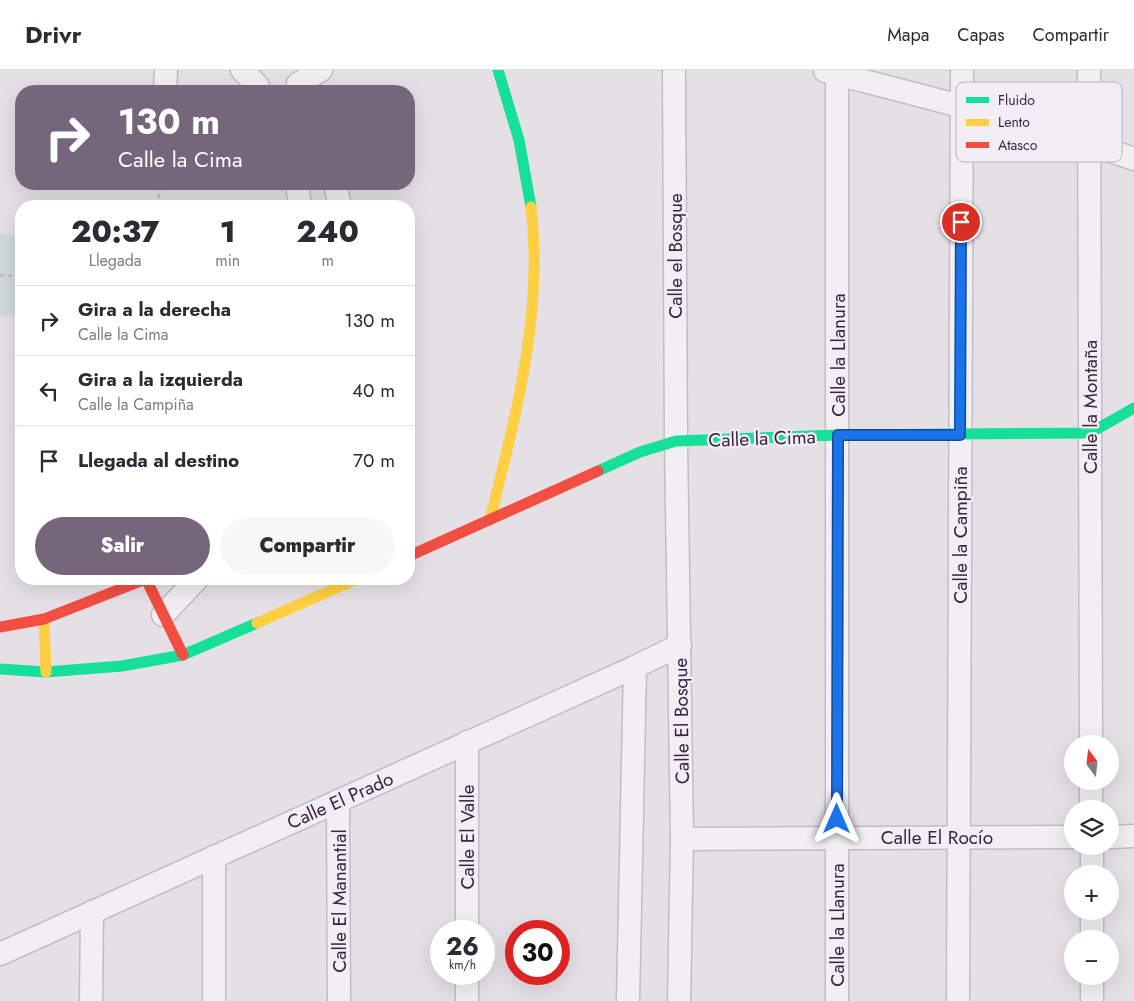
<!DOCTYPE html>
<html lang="es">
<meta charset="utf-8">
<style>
:root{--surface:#fff;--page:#f7f7f7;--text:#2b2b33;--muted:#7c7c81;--line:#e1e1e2;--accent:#75667b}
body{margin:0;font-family:Jost,sans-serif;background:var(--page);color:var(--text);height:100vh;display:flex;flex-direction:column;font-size:19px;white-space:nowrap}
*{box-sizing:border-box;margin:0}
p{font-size:16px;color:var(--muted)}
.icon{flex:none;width:28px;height:28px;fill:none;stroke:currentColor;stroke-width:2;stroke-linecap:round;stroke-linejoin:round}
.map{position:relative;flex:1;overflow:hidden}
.panel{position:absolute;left:15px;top:130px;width:400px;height:385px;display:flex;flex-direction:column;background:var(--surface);border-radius:20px;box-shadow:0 5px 20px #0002}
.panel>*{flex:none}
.guide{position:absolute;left:15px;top:15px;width:400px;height:105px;border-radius:20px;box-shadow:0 5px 20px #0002;background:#75667b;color:#fff;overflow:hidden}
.needle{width:32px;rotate:345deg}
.controls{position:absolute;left:1064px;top:665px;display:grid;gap:10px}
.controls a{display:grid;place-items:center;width:55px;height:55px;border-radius:50%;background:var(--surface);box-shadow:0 5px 20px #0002;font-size:25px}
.speed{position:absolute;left:430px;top:850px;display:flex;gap:10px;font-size:25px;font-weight:700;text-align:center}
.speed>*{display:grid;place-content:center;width:65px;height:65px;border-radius:50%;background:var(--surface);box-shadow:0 5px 20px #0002;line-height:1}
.speed small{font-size:12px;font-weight:400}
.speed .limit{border:8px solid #d22;background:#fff;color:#111}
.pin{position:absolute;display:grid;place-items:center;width:42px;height:42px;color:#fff;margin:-21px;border:2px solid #fff;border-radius:50%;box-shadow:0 1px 5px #0007}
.me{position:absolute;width:55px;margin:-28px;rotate:0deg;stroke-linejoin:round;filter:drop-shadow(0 0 4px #0008)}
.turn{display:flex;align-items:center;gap:18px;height:105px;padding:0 20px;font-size:22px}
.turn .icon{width:65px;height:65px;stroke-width:2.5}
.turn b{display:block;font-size:35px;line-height:42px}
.eta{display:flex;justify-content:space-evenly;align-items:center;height:85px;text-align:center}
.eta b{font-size:30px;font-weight:800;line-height:35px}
.action{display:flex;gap:10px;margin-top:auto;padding:10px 20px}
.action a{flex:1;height:58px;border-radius:30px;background:var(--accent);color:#fff;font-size:20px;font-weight:800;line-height:58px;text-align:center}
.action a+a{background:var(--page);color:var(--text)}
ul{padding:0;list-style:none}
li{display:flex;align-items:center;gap:15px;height:70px;padding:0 20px;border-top:1px solid var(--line)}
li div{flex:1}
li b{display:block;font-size:19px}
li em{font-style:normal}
header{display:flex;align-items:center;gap:30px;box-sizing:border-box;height:70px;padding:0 25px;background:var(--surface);border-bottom:1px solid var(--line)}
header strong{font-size:24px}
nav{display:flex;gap:28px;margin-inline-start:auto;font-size:18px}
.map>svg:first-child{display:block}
.green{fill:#cfd9d9}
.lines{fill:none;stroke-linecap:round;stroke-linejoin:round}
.street-casing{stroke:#c1bdc4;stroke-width:25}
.path{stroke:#c4bfc5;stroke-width:3;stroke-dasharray:4 4;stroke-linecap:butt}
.street{stroke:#f2eff2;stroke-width:22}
.fast{stroke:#16e098;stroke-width:11}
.slow{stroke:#ffcf43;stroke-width:11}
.jam{stroke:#f24e42;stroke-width:11}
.route-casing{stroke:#114b97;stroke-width:12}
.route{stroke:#1a73e8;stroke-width:9}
.labels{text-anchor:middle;stroke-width:4.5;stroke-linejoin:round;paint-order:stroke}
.street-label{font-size:19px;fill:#392541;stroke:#f3edf6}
.key{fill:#f3edf6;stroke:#bbb1c0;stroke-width:1}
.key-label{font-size:14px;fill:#392541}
</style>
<header>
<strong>Drivr</strong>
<nav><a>Mapa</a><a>Capas</a><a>Compartir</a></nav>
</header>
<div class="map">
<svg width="1134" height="931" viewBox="0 0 1134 931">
<rect width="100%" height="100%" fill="#e4e0e6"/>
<polygon class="green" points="0,164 21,166 21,247 0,246"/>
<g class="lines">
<defs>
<g id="street">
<polyline points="242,0 257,15 260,21"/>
<polyline points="674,0 676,371 682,769 679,931"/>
<polyline points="1089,0 1091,674"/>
<path d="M825,1C929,28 1033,53 1134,89"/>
<polyline points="298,14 321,0"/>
<polyline points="165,21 166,0"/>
<polyline points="297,114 300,136"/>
<polyline points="335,114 340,136"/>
<polyline points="163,545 197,509"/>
<polyline points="467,672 467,861"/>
<polyline points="1091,711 1091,739"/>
<polyline points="338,731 339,931"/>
<polyline points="1110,767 1134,766"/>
<polyline points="682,769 1072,767"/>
<polyline points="1092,776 1092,804"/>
<polyline points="214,787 214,931"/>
<polyline points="1092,841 1092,869"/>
<polyline points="0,884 635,597 680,575"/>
<polyline points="467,904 467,931"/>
<polyline points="1092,906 1092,931"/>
<polyline points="91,931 92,842"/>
<polyline points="628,931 635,597"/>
<polyline points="837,931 837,0"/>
<polyline points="958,931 962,0"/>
</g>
</defs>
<use href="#street" class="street-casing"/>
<g class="path">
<polyline points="158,136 160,114"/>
<polyline points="0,205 21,206"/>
</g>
<use href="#street" class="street"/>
<g class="fast">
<polyline points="498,0 519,70 531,137"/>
<polyline points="598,401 640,382 676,371 837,365 1090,363 1134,338"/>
<polyline points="0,599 46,602 122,596 183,585 257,553"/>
</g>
<g class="slow">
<path d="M490,450C515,348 544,243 531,137"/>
<polyline points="44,549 46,602"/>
<polyline points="257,553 357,509"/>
</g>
<g class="jam">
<polyline points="409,486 598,401"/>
<polyline points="0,557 44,549 146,509 183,585"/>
</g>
</g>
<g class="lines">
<defs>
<polyline id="route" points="837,749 838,365 960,365 961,152"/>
</defs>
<use href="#route" class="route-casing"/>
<use href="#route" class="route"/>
</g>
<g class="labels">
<g class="street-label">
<text transform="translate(675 186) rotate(-90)" y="7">Calle el Bosque</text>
<text transform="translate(838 285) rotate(-90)" y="7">Calle la Llanura</text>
<text transform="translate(1090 337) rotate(-90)" y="7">Calle la Montaña</text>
<text transform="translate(762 368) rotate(-2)" y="7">Calle la Cima</text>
<text transform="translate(960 465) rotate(-90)" y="7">Calle la Campiña</text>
<text transform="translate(681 651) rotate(-91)" y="7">Calle El Bosque</text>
<text transform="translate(340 730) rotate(-24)" y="7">Calle El Prado</text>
<text transform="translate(467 767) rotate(-90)" y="7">Calle El Valle</text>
<text x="937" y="774">Calle El Rocío</text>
<text transform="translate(339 831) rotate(-90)" y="7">Calle El Manantial</text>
<text transform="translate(837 855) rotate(-90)" y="7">Calle la Llanura</text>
</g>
</g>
<rect x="956" y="12" width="166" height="80" rx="8" class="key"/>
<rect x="966" y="27" width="23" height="6" fill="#16e098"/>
<rect x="966" y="49" width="23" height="7" fill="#ffcf43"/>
<rect x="966" y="72" width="23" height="6" fill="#f24e42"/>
<g class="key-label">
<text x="998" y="35">Fluido</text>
<text x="998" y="57">Lento</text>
<text x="998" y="80">Atasco</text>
</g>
</svg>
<div class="controls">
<a><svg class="needle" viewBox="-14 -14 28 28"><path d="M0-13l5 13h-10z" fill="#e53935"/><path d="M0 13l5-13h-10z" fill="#7c7c81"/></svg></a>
<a><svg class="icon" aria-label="layers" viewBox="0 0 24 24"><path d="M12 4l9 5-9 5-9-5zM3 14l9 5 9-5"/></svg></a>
<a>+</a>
<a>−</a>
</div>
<div class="speed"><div>26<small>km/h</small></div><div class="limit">30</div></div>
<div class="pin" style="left:961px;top:152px;background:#d93025"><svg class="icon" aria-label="arrive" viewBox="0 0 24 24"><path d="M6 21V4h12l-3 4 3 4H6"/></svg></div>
<svg class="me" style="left:837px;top:749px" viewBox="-20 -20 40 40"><path d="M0-17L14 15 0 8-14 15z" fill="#1a73e8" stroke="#fff" stroke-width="4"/></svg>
<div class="guide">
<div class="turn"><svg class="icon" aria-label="right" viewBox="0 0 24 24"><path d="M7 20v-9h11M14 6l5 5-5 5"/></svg><div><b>130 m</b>Calle la Cima</div></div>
</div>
<section class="panel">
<div class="eta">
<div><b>20:37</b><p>Llegada</p></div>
<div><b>1</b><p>min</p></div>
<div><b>240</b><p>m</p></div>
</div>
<ul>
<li><svg class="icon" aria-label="right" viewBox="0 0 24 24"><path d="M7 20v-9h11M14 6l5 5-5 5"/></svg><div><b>Gira a la derecha</b><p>Calle la Cima</p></div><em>130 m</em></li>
<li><svg class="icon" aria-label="left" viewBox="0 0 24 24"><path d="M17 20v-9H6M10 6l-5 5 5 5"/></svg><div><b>Gira a la izquierda</b><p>Calle la Campiña</p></div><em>40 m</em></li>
<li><svg class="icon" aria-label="arrive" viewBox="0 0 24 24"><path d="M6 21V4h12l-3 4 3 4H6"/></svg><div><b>Llegada al destino</b></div><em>70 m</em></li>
</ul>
<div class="action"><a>Salir</a><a>Compartir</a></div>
</section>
</div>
